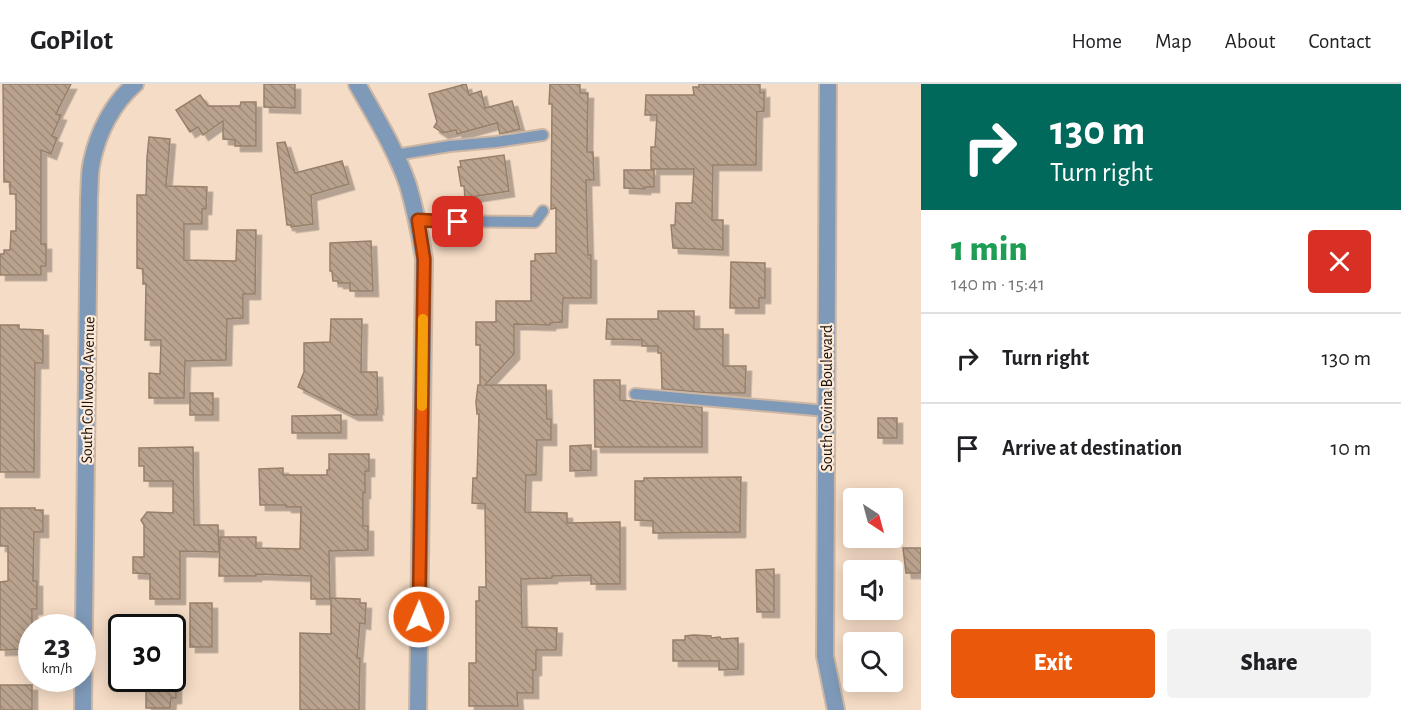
<!DOCTYPE html>
<meta charset="utf-8">
<style>
:root{--surface:#fff;--page:#f2f2f2;--text:#202124;--muted:#757577;--line:#e0e0e0;--accent:#ea580c}
body{margin:0;font-family:"Alegreya Sans",sans-serif;background:var(--page);color:var(--text);height:100vh;display:flex;flex-direction:column;font-size:22px;white-space:nowrap}
*{box-sizing:border-box;margin:0}
p{font-size:20px;color:var(--muted)}
.icon{flex:none;width:33px;height:33px;fill:none;stroke:currentColor;stroke-width:2;stroke-linecap:round;stroke-linejoin:round}
.map{position:relative;flex:1;overflow:hidden}
.details{display:flex;flex-direction:column;background:var(--surface);width:480px}
.details>*{flex:none}
.banner{background:#00695c;color:#fff;overflow:hidden}
.needle{width:39px;rotate:144deg}
.tools{position:absolute;left:843px;top:404px;display:grid;gap:12px}
.tools a{display:grid;place-items:center;width:60px;height:60px;border-radius:6px;background:var(--surface);box-shadow:0 3px 15px #0003;font-size:30px}
.speed{position:absolute;left:18px;top:530px;display:flex;gap:12px;font-size:30px;font-weight:700;text-align:center}
.speed>*{display:grid;place-content:center;width:78px;height:78px;border-radius:50%;background:var(--surface);box-shadow:0 3px 15px #0003;line-height:1}
.speed small{font-size:15px;font-weight:400}
.speed .limit{border:3px solid #111;border-radius:9px;background:#fff;color:#111}
.pin{position:absolute;display:grid;place-items:center;width:51px;height:51px;color:#fff;margin:-26px;border-radius:12px;box-shadow:0 3px 9px #0006}
.me{position:absolute;width:66px;margin:-33px;rotate:1deg;stroke-linejoin:round;filter:drop-shadow(0 0 4px #0008)}
.turn{display:flex;align-items:center;gap:21px;height:126px;padding:0 30px;font-size:27px}
.turn .icon{width:78px;height:78px;stroke-width:2.5}
.turn b{display:block;font-size:42px;line-height:51px}
.round{display:grid;place-items:center;flex:none;width:63px;height:63px;border-radius:6px;background:var(--page)}
.head{display:flex;align-items:center;justify-content:space-between;height:102px;padding:0 30px}
h1{font-size:36px;font-weight:800;line-height:45px;color:#1e9e55}
.cta{display:flex;gap:12px;margin-top:auto;padding:12px 30px}
.cta a{flex:1;height:69px;border-radius:6px;background:var(--accent);color:#fff;font-size:24px;font-weight:800;line-height:69px;text-align:center}
.cta a+a{background:var(--page);color:var(--text)}
ul{padding:0;list-style:none}
li{display:flex;align-items:center;gap:18px;height:90px;padding:0 30px;border-top:2px solid var(--line)}
li div{flex:1}
li b{display:block;font-size:22px}
li em{font-style:normal}
header{display:flex;align-items:center;gap:36px;box-sizing:border-box;height:84px;padding:0 30px;background:var(--surface);border-bottom:2px solid var(--line)}
header strong{font-size:28px}
nav{display:flex;gap:33px;margin-inline-start:auto;font-size:21px}
main{display:flex;flex:1;min-height:0}
.map>svg:first-child{display:block}
.building{fill:url(#building-back-hatch);stroke:#96806b;stroke-width:1.5;filter:url(#shadow)}
.lines{fill:none;stroke-linecap:round;stroke-linejoin:round}
.service-casing{stroke:#cdb7a4;stroke-width:14}
.minor-casing{stroke:#cdb7a4;stroke-width:20}
.service{stroke:#7f9ab9;stroke-width:10}
.minor{stroke:#7f9ab9;stroke-width:16}
.route-casing{stroke:#983908;stroke-width:15}
.route{stroke:#ea580c;stroke-width:10}
.slow{stroke:#f59e0b;stroke-width:10}
.labels{text-anchor:middle;stroke-width:4.5;stroke-linejoin:round;paint-order:stroke}
.street-label{font-size:16px;fill:#181008;stroke:#feead8}
</style>
<header>
<strong>GoPilot</strong>
<nav><a>Home</a><a>Map</a><a>About</a><a>Contact</a></nav>
</header>
<main>
<div class="map">
<svg width="921" height="626" viewBox="0 0 921 626">
<defs>
<pattern id="building-back-hatch" width="6" height="6" patternUnits="userSpaceOnUse" patternTransform="scale(1.5)"><rect width="6" height="6" fill="#baa38e"/><path d="M-1 5l2 2M0 0l6 6M5-1l2 2" fill="none" stroke="#9f8b79"/></pattern>
<filter id="shadow"><feDropShadow dx="5.5" dy="5.5" stdDeviation="0" flood-color="#0004"/></filter>
</defs>
<rect width="100%" height="100%" fill="#f5dcc6"/>
<g class="building">
<polygon points="3,0 71,0 56,30 61,31 52,52 57,54 51,70 41,66 41,160 46,160 46,182 41,182 41,191 0,191 0,170 4,170 4,166 10,166 11,147 16,147 16,110 10,110 10,98 4,98"/>
<polygon points="264,0 295,0 295,24 264,23"/>
<polygon points="466,0 469,11 481,7 485,24 512,17 520,45 500,50 497,39 457,50 456,46 443,49 434,43 437,38 429,10"/>
<polygon points="550,0 580,0 580,9 588,9 587,68 593,68 594,96 586,96 588,171 591,171 591,214 563,214 562,238 550,239 550,241 514,240 514,270 485,301 546,301 547,335 551,335 551,356 537,356 536,391 526,391 525,428 567,429 567,439 620,438 620,500 591,500 591,491 552,492 552,494 521,495 522,543 557,544 556,566 536,566 536,586 533,586 533,609 517,609 518,622 469,622 469,579 476,579 476,517 479,517 479,503 486,503 485,420 472,419 473,394 477,394 479,330 477,330 476,318 478,301 480,301 480,261 476,261 476,238 496,238 496,217 531,217 531,177 535,177 535,170 556,169 556,124 551,125 552,20 549,20"/>
<polygon points="699,0 760,0 760,9 764,8 764,27 757,28 756,81 713,81 712,136 723,136 723,166 673,164 671,141 675,141 676,119 692,119 694,85 651,85 651,63 655,63 657,31 645,31 646,11 694,11 693,3 699,3"/>
<polygon points="200,11 208,22 240,22 241,18 256,18 256,62 235,62 235,56 223,55 223,37 203,51 198,43 190,48 176,26"/>
<polygon points="149,53 170,55 166,102 207,103 206,125 202,125 202,140 184,140 184,176 236,177 237,146 256,146 255,210 243,210 243,234 227,235 226,276 185,277 184,314 149,314 149,289 160,290 161,256 145,256 146,200 143,200 143,185 137,184 137,111 146,111 147,74"/>
<polygon points="285,58 295,89 342,77 349,100 311,111 313,140 291,143 291,141 287,141 277,59"/>
<polygon points="504,71 509,107 465,114 464,102 461,102 458,83 461,83 460,77"/>
<polygon points="624,86 654,86 654,103 645,103 645,105 624,104"/>
<polygon points="371,157 373,207 350,207 350,199 338,199 338,197 333,197 332,187 330,187 330,159"/>
<polygon points="731,178 765,179 765,214 759,214 759,224 730,224"/>
<polygon points="658,227 694,227 694,245 723,245 723,282 746,282 745,309 710,309 662,305 661,269 658,269 658,262 642,262 642,256 606,255 607,235 658,235"/>
<polygon points="331,235 362,235 361,288 377,288 378,325 376,325 377,331 353,331 298,303 304,288 304,259 330,258"/>
<polygon points="0,241 19,241 19,245 43,246 43,279 35,279 34,388 0,388"/>
<polygon points="594,296 620,296 620,316 702,323 702,363 595,363"/>
<rect x="190" y="309" width="23" height="22"/>
<polygon points="341,331 341,349 292,349 292,332"/>
<rect x="878" y="334" width="19" height="20"/>
<polygon points="591,361 591,386 570,387 570,362"/>
<polygon points="193,363 194,441 218,441 219,468 180,467 180,515 150,515 150,490 133,489 133,473 144,473 144,441 141,436 147,428 173,429 173,397 144,397 144,382 139,382 139,364"/>
<polygon points="329,370 369,370 369,387 365,387 365,409 363,409 363,442 368,442 368,466 329,467 330,515 311,515 311,492 256,490 256,492 219,492 220,453 256,453 256,464 300,465 301,423 286,423 286,421 260,421 259,385 283,384 283,391 327,391 327,386 329,386"/>
<polygon points="741,393 740,448 653,449 653,437 635,436 635,397 644,397 644,394"/>
<polygon points="0,424 35,424 35,426 43,426 43,448 34,448 33,497 37,497 37,525 32,525 32,565 0,566 0,498 8,497 8,462 0,462"/>
<polygon points="903,464 921,464 921,489 906,489"/>
<polygon points="774,485 774,528 757,528 756,486"/>
<polygon points="331,514 360,515 360,519 366,519 365,540 360,539 357,574 360,574 359,626 300,626 300,549 331,550"/>
<rect x="190" y="519" width="22" height="44"/>
<polygon points="694,551 711,552 711,554 720,553 721,555 738,554 738,585 719,586 719,577 673,577 673,556 685,556 685,552"/>
<polygon points="146,594 173,594 172,598 176,598 176,614 171,614 170,624 146,624"/>
<rect x="0" y="601" width="32" height="25"/>
</g>
<g class="lines">
<defs>
<g id="service">
<polyline points="395,71 450,62 496,58 543,51"/>
<polyline points="418,137 535,138 543,127"/>
<polyline points="635,310 826,327"/>
</g>
<g id="minor">
<path d="M357,0C375,32 396,66 408,101C415,125 420,150 424,175L418,626"/>
<polyline points="828,0 825,572 836,626"/>
<path d="M83,626L89,114C90,102 89,89 92,77C98,48 113,19 135,0"/>
</g>
</defs>
<use href="#service" class="service-casing"/>
<use href="#minor" class="minor-casing"/>
<use href="#service" class="service"/>
<use href="#minor" class="minor"/>
</g>
<g class="lines">
<defs>
<polyline id="route" points="419,533 424,175 418,136 458,138"/>
</defs>
<use href="#route" class="route-casing"/>
<use href="#route" class="route"/>
<polyline class="slow" points="422,322 423,235"/>
</g>
<g class="labels">
<g class="street-label">
<text transform="translate(87 306) rotate(-89)" y="6">South Collwood Avenue</text>
<text transform="translate(826 314) rotate(-90)" y="6">South Covina Boulevard</text>
</g>
</g>
</svg>
<div class="tools">
<a><svg class="needle" viewBox="-14 -14 28 28"><path d="M0-13l5 13h-10z" fill="#e53935"/><path d="M0 13l5-13h-10z" fill="#757577"/></svg></a>
<a><svg class="icon" aria-label="sound" viewBox="0 0 24 24"><path d="M4 9h4l5-4v14l-5-4H4zM17 9q2 3 0 6"/></svg></a>
<a><svg class="icon" aria-label="search" viewBox="0 0 24 24"><circle cx="10" cy="10" r="6"/><path d="M15 15l6 6"/></svg></a>
</div>
<div class="speed"><div>23<small>km/h</small></div><div class="limit">30</div></div>
<div class="pin" style="left:458px;top:138px;background:#d93025"><svg class="icon" aria-label="arrive" viewBox="0 0 24 24"><path d="M6 21V4h12l-3 4 3 4H6"/></svg></div>
<svg class="me" style="left:419px;top:533px" viewBox="-20 -20 40 40"><circle r="17" fill="#ea580c" stroke="#fff" stroke-width="3"/><path d="M0-11L8 9 0 5-8 9z" fill="#fff"/></svg>
</div>
<section class="details">
<div class="banner">
<div class="turn"><svg class="icon" aria-label="right" viewBox="0 0 24 24"><path d="M7 20v-9h11M14 6l5 5-5 5"/></svg><div><b>130 m</b>Turn right</div></div>
</div>
<div class="head"><div><h1>1 min</h1><p>140 m · 15:41</p></div><a class="round" style="background:#d93025;color:#fff"><svg class="icon" aria-label="close" viewBox="0 0 24 24"><path d="M6 6l12 12M18 6L6 18"/></svg></a></div>
<ul>
<li><svg class="icon" aria-label="right" viewBox="0 0 24 24"><path d="M7 20v-9h11M14 6l5 5-5 5"/></svg><div><b>Turn right</b></div><em>130 m</em></li>
<li><svg class="icon" aria-label="arrive" viewBox="0 0 24 24"><path d="M6 21V4h12l-3 4 3 4H6"/></svg><div><b>Arrive at destination</b></div><em>10 m</em></li>
</ul>
<div class="cta"><a>Exit</a><a>Share</a></div>
</section>
</main>
